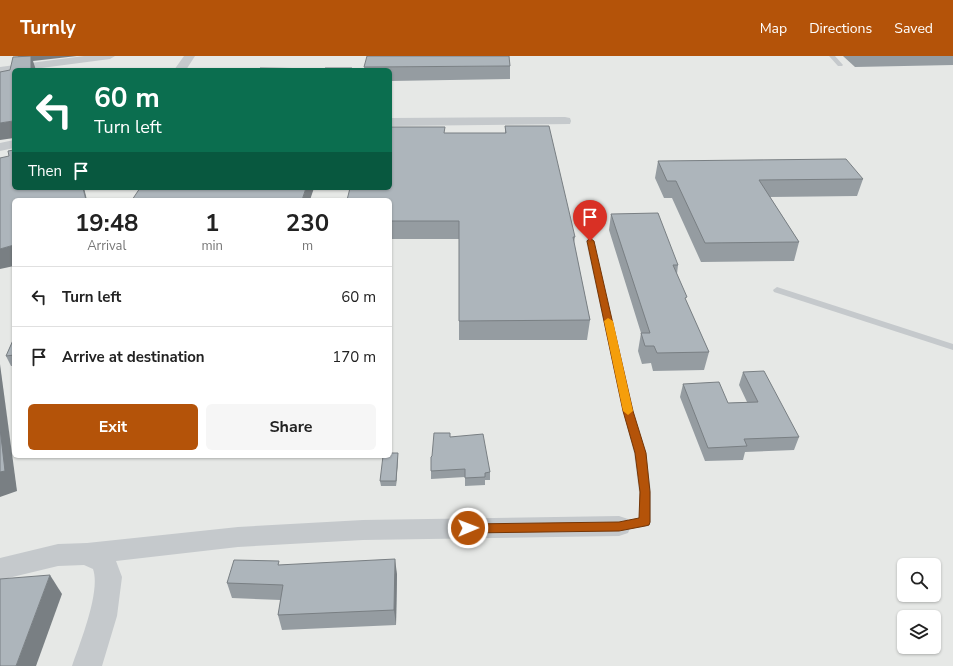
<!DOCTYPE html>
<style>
:root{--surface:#fff;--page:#f6f6f6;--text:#222;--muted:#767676;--line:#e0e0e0;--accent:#b45309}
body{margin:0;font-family:"Nunito Sans",sans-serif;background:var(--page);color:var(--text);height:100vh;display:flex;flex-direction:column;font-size:15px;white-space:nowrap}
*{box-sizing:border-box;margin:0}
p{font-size:13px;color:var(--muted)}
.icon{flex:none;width:22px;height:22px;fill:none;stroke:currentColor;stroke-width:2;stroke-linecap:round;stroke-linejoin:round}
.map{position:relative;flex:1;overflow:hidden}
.sheet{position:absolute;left:12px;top:142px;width:380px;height:260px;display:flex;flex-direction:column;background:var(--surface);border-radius:6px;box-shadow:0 1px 3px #0004}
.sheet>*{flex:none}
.guide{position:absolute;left:12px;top:12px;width:380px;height:122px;border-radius:6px;box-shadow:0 1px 3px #0004;background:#0b6e4f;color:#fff;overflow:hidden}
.tools{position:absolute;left:897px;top:502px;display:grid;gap:8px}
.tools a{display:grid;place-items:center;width:44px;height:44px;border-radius:6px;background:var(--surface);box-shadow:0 1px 3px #0004;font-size:20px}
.pin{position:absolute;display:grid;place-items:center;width:34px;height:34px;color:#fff;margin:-41px -17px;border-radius:50% 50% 50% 0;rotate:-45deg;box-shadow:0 0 4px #0007}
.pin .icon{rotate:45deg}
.me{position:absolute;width:44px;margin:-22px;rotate:89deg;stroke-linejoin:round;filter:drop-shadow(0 0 3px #0008)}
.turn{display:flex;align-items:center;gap:14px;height:84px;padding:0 16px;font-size:18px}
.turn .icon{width:52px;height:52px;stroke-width:2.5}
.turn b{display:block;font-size:28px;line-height:34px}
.then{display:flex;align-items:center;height:38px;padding:0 16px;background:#0003;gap:8px;font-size:15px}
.eta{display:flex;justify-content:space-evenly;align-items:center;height:68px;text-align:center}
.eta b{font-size:24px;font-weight:700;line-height:28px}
.button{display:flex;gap:8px;margin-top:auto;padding:8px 16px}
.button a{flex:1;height:46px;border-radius:6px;background:var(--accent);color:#fff;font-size:16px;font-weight:700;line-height:46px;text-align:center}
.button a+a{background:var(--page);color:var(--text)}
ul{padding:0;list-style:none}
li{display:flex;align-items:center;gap:12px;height:60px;padding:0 16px;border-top:1px solid var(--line)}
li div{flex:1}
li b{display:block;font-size:15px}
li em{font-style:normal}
header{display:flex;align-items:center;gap:24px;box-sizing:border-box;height:56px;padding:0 20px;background:var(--accent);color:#fff}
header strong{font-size:19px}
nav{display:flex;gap:22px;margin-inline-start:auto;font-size:14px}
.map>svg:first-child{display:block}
.built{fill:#e6e8e6;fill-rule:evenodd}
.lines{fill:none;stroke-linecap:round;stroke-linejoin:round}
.lane{fill:#c5c9cc;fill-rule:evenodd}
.street{fill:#c5c9cc;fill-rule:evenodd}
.wall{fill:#959ca1}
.shaded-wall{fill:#797f83}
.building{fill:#adb5bb;stroke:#797f83}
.route{fill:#b45309;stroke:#753606}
.slow{fill:#f59e0b}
</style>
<header>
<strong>Turnly</strong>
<nav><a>Map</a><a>Directions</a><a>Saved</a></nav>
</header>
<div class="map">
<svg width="953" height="610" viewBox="0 0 953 610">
<rect width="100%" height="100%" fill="#f6f6f2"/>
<path class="built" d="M0,0H953V610H0ZM14,14H390V132H14ZM14,144H390V400H14ZM904,509H934V539H904ZM904,561H934V591H904Z"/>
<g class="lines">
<g class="lane">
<polygon points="829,0 835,0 843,9 842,10 838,10"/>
<polygon points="587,183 590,183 594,185 633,355 646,397 651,436 651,466 649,470 619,475 615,474 613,470 615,466 639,462 639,436 634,397 623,355 586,185"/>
<polygon points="777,231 953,288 953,294 774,236 773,234"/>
</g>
<g class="street">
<polygon points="84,0 115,0 110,3 26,14 14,14 14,16 0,17 0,11"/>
<polygon points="184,0 195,0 186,14 174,14"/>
<polygon points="565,61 570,62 571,65 570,68 390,70 390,62"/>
<polygon points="14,84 14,92 0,95 0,87"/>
<path d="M619,460L628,463L631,470L628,477L619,480L363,484L238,491L116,505L122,521L117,560L102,610H72C80,587 101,535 93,513L84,509L58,510L0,524V502L58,488L87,487L238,471L363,464Z"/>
</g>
</g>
<g class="wall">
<polygon points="843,0 953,0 953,9 855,11"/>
<polygon points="510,10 510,23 390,25 390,14 365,14 364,11"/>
<polygon points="505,70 575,181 574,187 590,264 587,284 459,284 459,183 390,183 390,144 445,77 505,77"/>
<polygon points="658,105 863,123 857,140 770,141 799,186 794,205 701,206 672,142 664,142 655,122"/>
<polygon points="611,158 678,209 677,218 686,245 709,296 704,314 653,315 651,307 642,308 638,295 641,277 609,174"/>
<polygon points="14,282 14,310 11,310 6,300"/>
<polygon points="743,316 799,381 794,394 745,396 743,404 705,405 680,341 683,328 728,347 747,346 739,329"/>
<polygon points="450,381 490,416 490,424 485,424 485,429 465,430 465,421 431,423 431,401 432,400"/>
<polygon points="398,402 396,430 381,430 380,425"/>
<polygon points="280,509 397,518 396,569 282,574 278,559 281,544 232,542 227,527"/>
</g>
<g class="shaded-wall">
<polygon points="18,0 77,0 33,5 36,14 31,14 21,7"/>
<polygon points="13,65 14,68 14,82 0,84 0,67"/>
<polygon points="83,132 84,132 87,144 86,144"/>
<polygon points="306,132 314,132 310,144 302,144"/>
<polygon points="14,189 14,210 0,213 0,193"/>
<polygon points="0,308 17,435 0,441"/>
<polygon points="398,397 398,402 396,430 396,425"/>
<polygon points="395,503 397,518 396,569 394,554"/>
<polygon points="50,519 62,538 36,610 16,610"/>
</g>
<g class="building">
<polygon points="31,0 31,14 14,14 14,71 13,65 0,67 0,16 10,14 13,1"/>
<polygon points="367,0 509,0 510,10 364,11"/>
<polygon points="260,12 324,13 325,12 352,12 351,14 231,14 259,13"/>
<polygon points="505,70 549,70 575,181 573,181 590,264 459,265 459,165 390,165 390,144 347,144 350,132 390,132 390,71 445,71 444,77 506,77"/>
<polygon points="14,94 14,132 83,132 86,144 14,144 14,189 0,193 0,102 9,100 8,95"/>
<polygon points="846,103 863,123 759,124 799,186 705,187 676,125 667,125 658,105"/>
<polygon points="140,132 306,132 302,144 132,144"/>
<polygon points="658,157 678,209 673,209 687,241 685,242 709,296 657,297 654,290 645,290 641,277 650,277 611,158"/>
<polygon points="14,282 14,299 6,300"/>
<polygon points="764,315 799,381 744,383 747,390 708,392 683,328 719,326 728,347 758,346 743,316"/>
<polygon points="0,372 5,415 0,416"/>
<polygon points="434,377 450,377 450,381 483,378 490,416 485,417 485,421 465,422 465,413 431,415 431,401 432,400"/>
<polygon points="390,397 398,397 396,425 380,425 383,400 390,400"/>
<polygon points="395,503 394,554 278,559 283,529 227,527 234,504 279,505 278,509"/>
<polygon points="50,519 16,610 0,610 0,523"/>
</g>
<polygon class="route" points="590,182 594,185 633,355 646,397 650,436 650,466 649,469 645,470 619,475 468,477 464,475 463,472 464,469 468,468 619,466 639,462 640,436 635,397 623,355 587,185"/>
<polygon class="slow" points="608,262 613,265 633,355 628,359 623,355 604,265"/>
</svg>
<div class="tools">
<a><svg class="icon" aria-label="search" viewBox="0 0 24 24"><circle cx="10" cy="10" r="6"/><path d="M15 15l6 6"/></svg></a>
<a><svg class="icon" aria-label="layers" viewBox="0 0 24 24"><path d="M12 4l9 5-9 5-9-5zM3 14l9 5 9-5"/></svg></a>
</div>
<div class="pin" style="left:590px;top:185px;background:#d93025"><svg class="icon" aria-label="arrive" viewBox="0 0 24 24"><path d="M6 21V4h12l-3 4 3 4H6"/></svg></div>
<svg class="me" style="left:468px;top:472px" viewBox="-20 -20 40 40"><circle r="17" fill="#b45309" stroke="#fff" stroke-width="3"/><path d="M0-11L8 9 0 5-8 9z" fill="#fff"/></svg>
<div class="guide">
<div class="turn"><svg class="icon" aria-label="left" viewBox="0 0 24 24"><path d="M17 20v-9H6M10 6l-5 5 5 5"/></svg><div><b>60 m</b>Turn left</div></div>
<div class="then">Then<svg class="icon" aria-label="arrive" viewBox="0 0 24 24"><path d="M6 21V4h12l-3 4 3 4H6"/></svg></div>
</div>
<section class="sheet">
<div class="eta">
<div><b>19:48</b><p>Arrival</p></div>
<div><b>1</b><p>min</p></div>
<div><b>230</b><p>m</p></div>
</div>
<ul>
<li><svg class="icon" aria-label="left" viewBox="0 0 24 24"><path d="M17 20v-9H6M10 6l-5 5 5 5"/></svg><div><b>Turn left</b></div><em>60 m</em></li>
<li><svg class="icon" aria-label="arrive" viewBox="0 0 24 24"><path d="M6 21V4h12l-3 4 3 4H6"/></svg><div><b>Arrive at destination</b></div><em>170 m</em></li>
</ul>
<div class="button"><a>Exit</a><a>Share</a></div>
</section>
</div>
